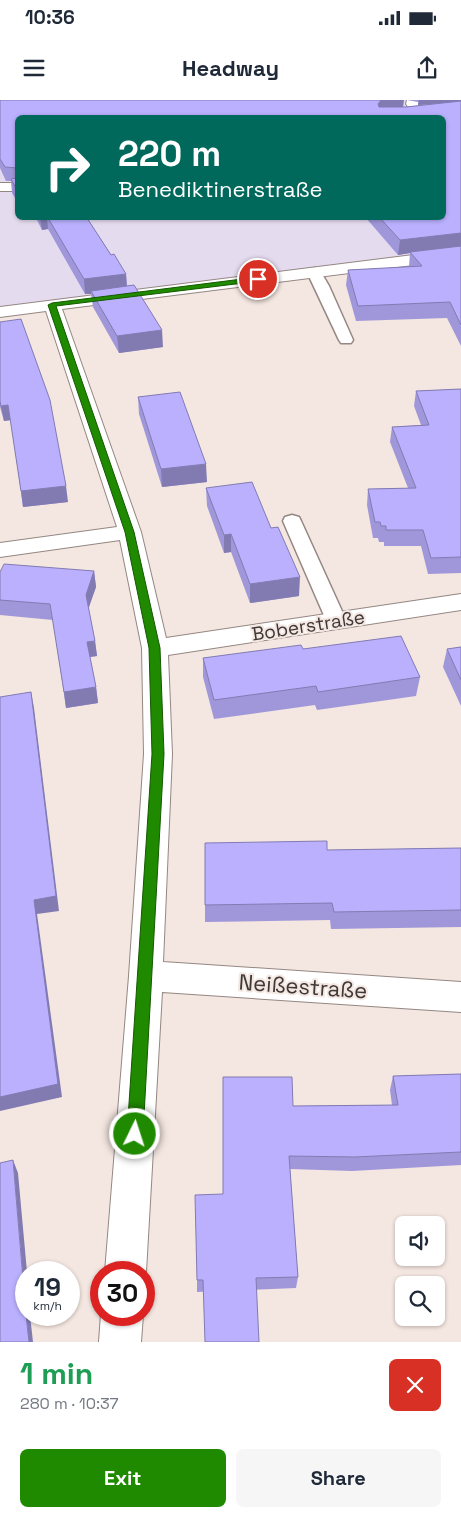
<!DOCTYPE html>
<meta charset="utf-8">
<style>
:root{--surface:#fff;--page:#f6f6f7;--text:#1f2937;--muted:#747a83;--accent:#1f8900}
body{margin:0;font-family:"Space Grotesk",sans-serif;background:var(--page);color:var(--text);height:100vh;display:flex;flex-direction:column;font-size:19px;white-space:nowrap}
*{box-sizing:border-box;margin:0}
p{font-size:16px;color:var(--muted)}
.icon{flex:none;width:28px;height:28px;fill:none;stroke:currentColor;stroke-width:2;stroke-linecap:round;stroke-linejoin:round}
.map{position:relative;height:1242px;overflow:hidden}
.details{display:flex;flex-direction:column;background:var(--surface);flex:1}
.details>*{flex:none}
.top-card{position:absolute;left:15px;top:15px;width:431px;height:105px;border-radius:8px;box-shadow:0 1px 4px #0004;background:#00695c;color:#fff;overflow:hidden}
.fabs{position:absolute;left:395px;top:1116px;display:grid;gap:10px}
.fabs a{display:grid;place-items:center;width:50px;height:50px;border-radius:8px;background:var(--surface);box-shadow:0 1px 4px #0004;font-size:25px}
.speed{position:absolute;left:15px;top:1161px;display:flex;gap:10px;font-size:25px;font-weight:700;text-align:center}
.speed>*{display:grid;place-content:center;width:65px;height:65px;border-radius:50%;background:var(--surface);box-shadow:0 1px 4px #0004;line-height:1}
.speed small{font-size:12px;font-weight:400}
.speed .limit{border:8px solid #d22;background:#fff;color:#111}
.pin{position:absolute;display:grid;place-items:center;width:42px;height:42px;color:#fff;margin:-21px;border:2px solid #fff;border-radius:50%;box-shadow:0 1px 5px #0007}
.me{position:absolute;width:55px;margin:-28px;rotate:4deg;stroke-linejoin:round;filter:drop-shadow(0 0 4px #0008)}
.turn{display:flex;align-items:center;gap:18px;height:105px;padding:0 20px;font-size:22px}
.turn .icon{width:65px;height:65px;stroke-width:2.5}
.turn b{display:block;font-size:35px;line-height:42px}
.round{display:grid;place-items:center;flex:none;width:52px;height:52px;border-radius:8px;background:var(--page)}
.head{display:flex;align-items:center;justify-content:space-between;height:85px;padding:0 20px}
h1{font-size:30px;font-weight:800;line-height:38px;color:#1e9e55}
.primary-button{display:flex;gap:10px;margin-top:auto;padding:10px 20px}
.primary-button a{flex:1;height:58px;border-radius:8px;background:var(--accent);color:#fff;font-size:20px;font-weight:800;line-height:58px;text-align:center}
.primary-button a+a{background:var(--page);color:var(--text)}
.status{display:flex;justify-content:space-between;align-items:center;height:35px;padding:0 25px;background:var(--surface);direction:ltr}
.status svg{height:14px;fill:currentColor}
header{display:flex;justify-content:space-between;align-items:center;height:65px;padding:0 20px;background:var(--surface);font-size:22px;font-weight:800}
.map>svg:first-child{display:block}
.industrial{fill:#e5dbef;fill-rule:evenodd}
.lines{fill:none;stroke-linecap:round;stroke-linejoin:round}
.lane-casing{stroke:#948782;stroke-width:3}
.street-casing{stroke:#948782;stroke-width:2}
.lane{fill:#fff;fill-rule:evenodd}
.street{fill:#fff;fill-rule:evenodd}
.wall{fill:#a097da}
.shaded-wall{fill:#827bb2}
.building{fill:#bab0fe;stroke:#827bb2}
.route{fill:#1f8900;stroke:#145900}
.labels{text-anchor:middle;stroke-width:4;stroke-linejoin:round;paint-order:stroke}
.street-label{font-size:19px;fill:#3d3836;stroke:#f4e6e0}
.near-street-label{font-size:22px;fill:#3d3836;stroke:#f4e6e0}
</style>
<div class="status"><b>10:36</b><svg viewBox="0 0 49 12"><path d="M0 12V9h3v3zM5 12V6h3v6zM10 12V3h3v9zM15 12V0h3v12zM26 1h20v11H26zM47 4h2v5h-2z"/></svg></div>
<header><svg class="icon" aria-label="menu" viewBox="0 0 24 24"><path d="M4 6h16M4 12h16M4 18h16"/></svg>Headway<svg class="icon" aria-label="share" viewBox="0 0 24 24"><path d="M12 15V3M7 8l5-5 5 5M5 13v7h14v-7"/></svg></header>
<div class="map">
<svg width="461" height="1242" viewBox="0 0 461 1242">
<rect width="100%" height="100%" fill="#f4e6e0"/>
<path class="industrial" d="M0,0H461V152L0,212ZM18,18H444V118H18Z"/>
<g class="lines">
<defs>
<g id="lane">
<polygon points="314,168 319,169 329,186 353,240 351,243 341,243 339,240 307,172"/>
<polygon points="292,415 299,417 301,421 346,520 343,525 336,527 329,525 326,520 283,421 285,417"/>
</g>
<g id="street">
<polygon points="407,0 419,0 418,4 423,11 421,14 413,14 406,4"/>
<rect x="0" y="83" width="18" height="8"/>
<polygon points="461,149 461,159 62,209 141,432 166,538 461,494 461,510 168,555 172,654 163,862 461,882 461,912 162,892 146,1172 144,1176 144,1172 105,1172 129,876 144,654 142,548 120,440 0,457 0,443 117,427 46,211 0,217 0,207"/>
<polygon points="101,1214 143,1215 141,1242 99,1242"/>
</g>
</defs>
<use href="#lane" class="lane-casing"/>
<use href="#street" class="street-casing"/>
<use href="#lane" class="lane"/>
<use href="#street" class="street"/>
</g>
<g class="wall">
<polygon points="0,0 403,7 440,4 418,5 418,2 407,0 461,0 461,246 447,218 356,221 346,185 348,170 409,167 410,153 398,155 366,118 444,118 444,18 18,18 18,103 12,93 11,81 6,81 0,68"/>
<polygon points="36,118 87,118 111,155 126,174 127,186 163,247 119,253 93,207 91,194 85,194 48,129 42,130"/>
<polygon points="0,222 68,402 23,407 11,320 4,321 0,307"/>
<polygon points="461,289 461,473 428,474 421,446 384,446 384,442 379,442 378,438 373,438 367,405 368,389 408,388 390,342 392,327 421,325 414,306 416,291"/>
<polygon points="138,297 207,382 162,387 139,314"/>
<polygon points="206,388 271,428 299,496 250,503 231,452 224,453 207,406"/>
<polygon points="94,471 96,487 88,508 95,541 97,556 90,557 96,587 98,603 66,608 53,520 0,515 0,472"/>
<polygon points="461,547 461,606 443,567 447,549"/>
<polygon points="303,549 420,577 416,596 317,610 315,605 214,619 203,577 203,558"/>
<polygon points="461,748 461,827 331,829 330,820 205,822 205,805 327,750"/>
<polygon points="461,974 461,1065 352,1071 290,1069 298,1177 296,1188 197,1192 197,1180 223,1094 293,1006 392,1005 390,990 393,976"/>
</g>
<g class="shaded-wall">
<polygon points="381,0 404,0 403,8 380,13 378,4"/>
<polygon points="419,0 461,0 461,2 418,5"/>
<polygon points="40,118 47,118 48,129 42,130"/>
<polygon points="461,133 461,147 410,152 410,153 398,155 400,140"/>
<polygon points="126,174 127,189 91,191 91,194 85,194 84,179"/>
<polygon points="162,230 163,247 119,253 117,236"/>
<polygon points="8,305 11,320 4,321 1,306"/>
<polygon points="206,364 207,382 162,387 161,369"/>
<polygon points="66,386 68,402 23,407 21,391"/>
<polygon points="231,434 231,452 224,453 224,435"/>
<polygon points="94,471 96,487 88,510 86,495"/>
<polygon points="300,477 299,496 250,503 250,484"/>
<polygon points="95,541 97,556 89,557 87,542"/>
<polygon points="96,587 98,603 66,608 64,592"/>
<polygon points="31,592 34,608 59,811 37,814 62,997 0,1011 0,997 34,800"/>
<polygon points="13,1060 18,1073 27,1172 26,1212"/>
<polygon points="26,1215 30,1215 33,1242 29,1242"/>
</g>
<g class="building">
<polygon points="0,0 383,0 381,0 378,4 379,7 406,7 461,1 461,133 400,140 380,118 444,118 444,18 18,18 18,92 11,79 17,78 17,68 5,67 0,59"/>
<polygon points="48,118 87,118 111,155 114,154 126,174 84,179"/>
<polygon points="461,146 461,225 450,202 358,206 348,170 422,166 410,152"/>
<polygon points="134,185 162,230 117,236 91,191"/>
<polygon points="21,219 50,300 66,386 21,391 8,305 1,306 0,301 0,222"/>
<polygon points="461,289 461,457 431,458 423,430 386,430 386,426 381,426 380,422 375,422 368,389 416,388 392,327 429,325 416,291"/>
<polygon points="180,292 206,364 161,369 138,297"/>
<polygon points="252,382 271,428 278,427 300,477 250,484 231,434 224,435 206,388"/>
<polygon points="4,464 94,471 86,495 95,541 87,542 96,587 64,592 50,504 0,500 0,472"/>
<polygon points="401,536 420,577 318,592 316,586 214,600 203,558 301,545 303,549"/>
<polygon points="461,547 461,580 447,549"/>
<polygon points="31,592 56,796 34,800 58,984 0,997 0,597"/>
<polygon points="327,741 327,750 461,748 461,810 334,812 332,803 205,805 205,743"/>
<polygon points="461,974 461,1052 355,1057 289,1056 298,1177 256,1178 259,1242 205,1242 203,1180 197,1180 195,1095 223,1094 223,977 292,977 293,1006 398,1005 393,976"/>
<polygon points="13,1060 26,1215 29,1242 0,1242 0,1063"/>
</g>
<polygon class="route" points="258,177 260,178 260,181 56,206 134,432 160,548 164,654 143,1034 140,1039 135,1042 129,1039 127,1034 152,654 149,548 125,432 48,205 52,203"/>
<g class="labels">
<g class="street-label">
<text transform="translate(308 525) rotate(-9)" y="7">Boberstraße</text>
</g>
<g class="near-street-label">
<text transform="translate(303 886) rotate(4)" y="8">Neißestraße</text>
</g>
</g>
</svg>
<div class="fabs">
<a><svg class="icon" aria-label="sound" viewBox="0 0 24 24"><path d="M4 9h4l5-4v14l-5-4H4zM17 9q2 3 0 6"/></svg></a>
<a><svg class="icon" aria-label="search" viewBox="0 0 24 24"><circle cx="10" cy="10" r="6"/><path d="M15 15l6 6"/></svg></a>
</div>
<div class="speed"><div>19<small>km/h</small></div><div class="limit">30</div></div>
<div class="pin" style="left:258px;top:179px;background:#d93025"><svg class="icon" aria-label="arrive" viewBox="0 0 24 24"><path d="M6 21V4h12l-3 4 3 4H6"/></svg></div>
<svg class="me" style="left:135px;top:1034px" viewBox="-20 -20 40 40"><circle r="17" fill="#1f8900" stroke="#fff" stroke-width="3"/><path d="M0-11L8 9 0 5-8 9z" fill="#fff"/></svg>
<div class="top-card">
<div class="turn"><svg class="icon" aria-label="right" viewBox="0 0 24 24"><path d="M7 20v-9h11M14 6l5 5-5 5"/></svg><div><b>220 m</b>Benediktinerstraße</div></div>
</div>
</div>
<section class="details">
<div class="head"><div><h1>1 min</h1><p>280 m · 10:37</p></div><a class="round" style="background:#d93025;color:#fff"><svg class="icon" aria-label="close" viewBox="0 0 24 24"><path d="M6 6l12 12M18 6L6 18"/></svg></a></div>
<div class="primary-button"><a>Exit</a><a>Share</a></div>
</section>
